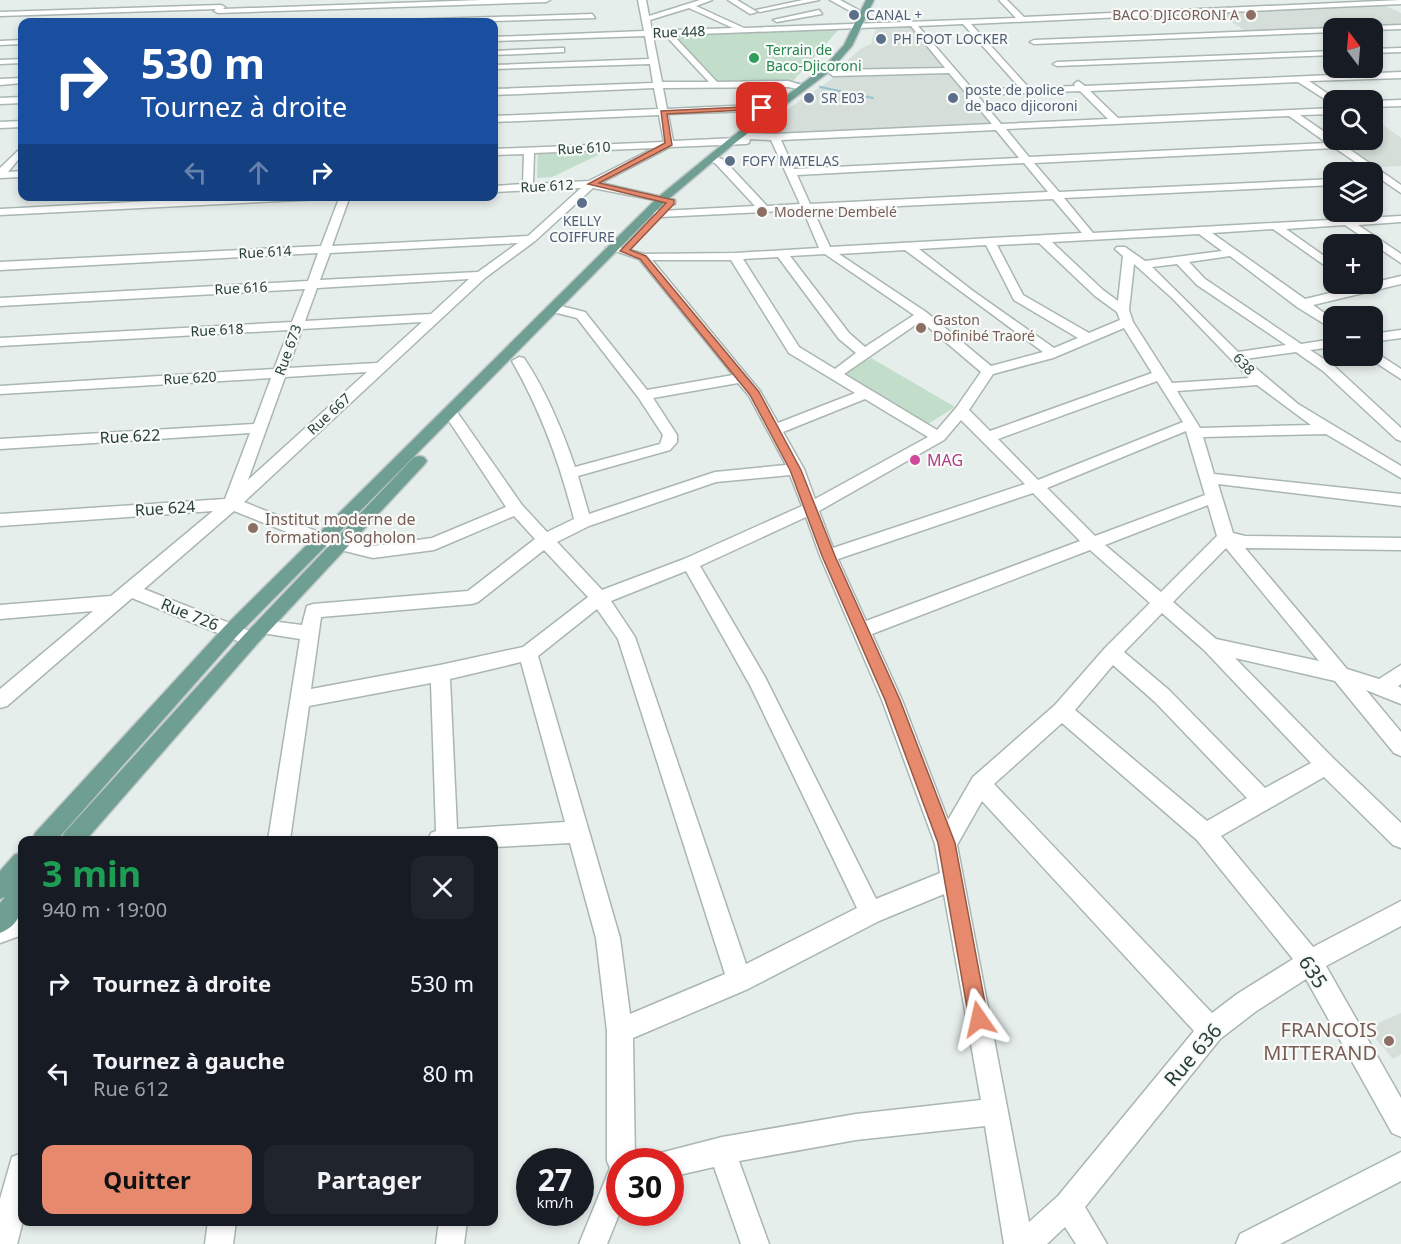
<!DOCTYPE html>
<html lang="fr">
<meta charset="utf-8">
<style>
:root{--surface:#171b24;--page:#20242c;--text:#f1f3f6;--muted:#9ea1a6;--accent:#e6896c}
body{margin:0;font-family:"Noto Sans",sans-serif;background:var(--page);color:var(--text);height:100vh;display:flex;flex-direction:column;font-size:22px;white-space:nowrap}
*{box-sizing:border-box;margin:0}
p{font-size:20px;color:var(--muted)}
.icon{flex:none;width:33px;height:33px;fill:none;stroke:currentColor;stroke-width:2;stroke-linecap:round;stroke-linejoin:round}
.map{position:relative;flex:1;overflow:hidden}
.side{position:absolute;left:18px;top:836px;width:480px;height:390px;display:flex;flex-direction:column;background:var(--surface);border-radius:12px;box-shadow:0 3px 9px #0003}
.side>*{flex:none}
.banner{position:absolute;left:18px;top:18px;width:480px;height:183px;border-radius:12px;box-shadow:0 3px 9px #0003;background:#1a4fa0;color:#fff;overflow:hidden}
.needle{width:39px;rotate:344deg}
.buttons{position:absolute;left:1323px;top:18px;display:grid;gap:12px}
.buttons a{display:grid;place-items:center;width:60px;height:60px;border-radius:12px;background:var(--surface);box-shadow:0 3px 9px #0003;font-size:30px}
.speed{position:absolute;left:516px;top:1148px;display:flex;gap:12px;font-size:30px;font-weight:700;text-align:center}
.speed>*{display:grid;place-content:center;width:78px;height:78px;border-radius:50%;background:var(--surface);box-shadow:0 3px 9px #0003;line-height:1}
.speed small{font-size:15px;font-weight:400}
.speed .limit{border:9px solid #d22;background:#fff;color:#111}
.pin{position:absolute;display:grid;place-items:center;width:51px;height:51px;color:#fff;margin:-26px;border-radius:12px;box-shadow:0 3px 9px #0006}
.me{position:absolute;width:66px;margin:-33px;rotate:349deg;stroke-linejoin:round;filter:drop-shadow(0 0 4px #0008)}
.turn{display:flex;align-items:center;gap:21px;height:126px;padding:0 24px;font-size:27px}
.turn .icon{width:78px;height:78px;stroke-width:2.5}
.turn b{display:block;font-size:42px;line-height:51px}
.lanes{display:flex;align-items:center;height:57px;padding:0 24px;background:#0003;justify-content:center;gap:30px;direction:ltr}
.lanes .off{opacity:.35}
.round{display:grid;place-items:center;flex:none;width:63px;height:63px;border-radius:12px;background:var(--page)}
.summary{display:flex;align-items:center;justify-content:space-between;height:102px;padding:0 24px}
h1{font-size:36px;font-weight:700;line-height:45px;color:#1e9e55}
.button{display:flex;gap:12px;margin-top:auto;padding:12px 24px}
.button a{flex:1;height:69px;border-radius:12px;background:var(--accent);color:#111;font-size:24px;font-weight:700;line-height:69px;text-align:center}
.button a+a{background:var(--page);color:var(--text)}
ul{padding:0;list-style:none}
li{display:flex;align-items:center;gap:18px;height:90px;padding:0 24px}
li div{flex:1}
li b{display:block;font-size:22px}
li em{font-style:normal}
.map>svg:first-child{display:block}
.built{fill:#d5ded9}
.green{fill:#c2ddc9}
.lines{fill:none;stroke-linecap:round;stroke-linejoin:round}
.stream{stroke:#94c5cd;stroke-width:2}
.minor-casing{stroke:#a9b6b2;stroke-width:3}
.major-casing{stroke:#c3c9c7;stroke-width:3}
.minor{fill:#fff;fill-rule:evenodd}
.major{fill:#6f9f93;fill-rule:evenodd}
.route{fill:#e6896c;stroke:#965946;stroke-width:1.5}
.service-dot{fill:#5c6f8a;stroke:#f7faf9;stroke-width:2}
.education-dot{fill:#8d6e63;stroke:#f7faf9;stroke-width:2}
.leisure-dot{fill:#2e9e5b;stroke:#f7faf9;stroke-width:2}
.hotel-dot{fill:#d1479c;stroke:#f7faf9;stroke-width:2}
.labels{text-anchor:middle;stroke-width:4.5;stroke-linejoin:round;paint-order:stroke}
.far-service-label{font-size:14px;fill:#4e5e75;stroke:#f7faf9;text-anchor:start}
.far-education-label{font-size:14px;fill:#785e54;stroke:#f7faf9;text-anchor:start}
.far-street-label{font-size:14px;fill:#273f38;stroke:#f7faf9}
.far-leisure-label{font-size:14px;fill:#27864d;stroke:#f7faf9;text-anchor:start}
.street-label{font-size:16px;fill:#273f38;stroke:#f7faf9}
.hotel-label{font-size:16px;fill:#b23c85;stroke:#f7faf9;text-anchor:start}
.education-label{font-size:16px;fill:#785e54;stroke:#f7faf9;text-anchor:start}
.near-street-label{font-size:20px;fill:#273f38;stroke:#f7faf9}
.near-education-label{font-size:20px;fill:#785e54;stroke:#f7faf9;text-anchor:end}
</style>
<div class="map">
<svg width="1401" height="1244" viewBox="0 0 1401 1244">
<rect width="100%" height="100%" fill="#e6eeeb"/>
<g class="built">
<polygon points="1384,5 1401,13 1401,26 1245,31 1215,11"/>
<polygon points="888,26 913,27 945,71 992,126 777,135 767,130 775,118 845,70 848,60 862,48 871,44 876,29"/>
<polygon points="1373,118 1401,138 1401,166 1375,167 1336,140 1372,140"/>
<polygon points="1401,1013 1401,1054 1393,1059 1367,1028"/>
</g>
<g class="green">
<polygon points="839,29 793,81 719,82 671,35"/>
<polygon points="613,148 552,177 537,178 538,152"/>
<polygon points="871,358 955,407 928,424 844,373"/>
</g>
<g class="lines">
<g class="stream">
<polyline points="646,0 650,22"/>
<polyline points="1026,17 1155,11"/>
<polyline points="788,82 803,84"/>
<polyline points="820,87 873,98"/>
</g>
<defs>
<g id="minor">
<polygon points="482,0 550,0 546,2 218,13 214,11 216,9 0,16 0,12 221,5 225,7 223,9"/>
<path d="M638,0H646L649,16L700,0H712L696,6L744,28L1016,18L999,0H1007L1024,17L1401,0V4L971,24L1029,88L1075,86L1074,84L1078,81L1085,86L1401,72V78L1309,81L1337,100H1334V105L1298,82L1090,91L1118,118L1334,108V114L1300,115L1401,185V193L1335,148L1034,163L1059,192L1334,179V185L1064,198L1093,233L1401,216V222L1358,225L1401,254V263L1345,225L1286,229L1334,263V272L1273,229L1212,233L1305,299L1401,276V284L1313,305L1334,320V330L1297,307L1230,256L1189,262L1205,279L1301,344L1334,339V347L1310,350L1333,365L1401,428V441L1396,439L1323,371L1296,352L1245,359L1298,404L1401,466V478L1326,434L1203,437L1214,474L1401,494V506L1218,484L1233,533L1245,536L1401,538V550L1245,548L1347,669L1379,679L1401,665V684L1398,686L1401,688V704L1366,690L1401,732V756L1394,753L1335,681L1235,658L1333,758L1401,823V848L1393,845L1324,777L1221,836L1313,947L1401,901V926L1326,966L1401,1098V1137L1392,1133L1306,979L1255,1012L1220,1039L1085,1207L1107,1244H1076L1065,1227L1047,1244H1004L985,1126L856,1140L739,1161L769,1244H741L714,1167L670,1177V1161H657L660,1153L722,1137L856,1114L981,1100L944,894L879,921L748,989L633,1038L635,1161H620V1212L607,1244H579L610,1168L607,1161V1031L596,938L570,843L494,847V840H428L431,833L436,831L431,683L309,706L290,840H268L300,639L256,632L253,627L256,622L262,620L302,625L307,606L313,604L468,591L535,539L514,516L434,550L373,558L317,544L234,511L144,589L257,634L260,639L257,644L251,646L245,644L132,598L7,706L0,708V689L93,611L0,619V605L111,596L213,511L0,526V514L225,499L250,433L0,449V439L254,424L271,378L0,394V386L274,369L289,330L0,346V338L292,322L305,289L0,306V298L308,281L318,253L0,270V262L321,246L340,196H350L332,246L528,236L581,188L494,192V186L523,184L524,154L494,155V149L664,142L659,115L494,122V116L658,109L654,88L494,95V89L653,83L650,64L494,69V65L649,59L645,36L494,41V37L644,31ZM689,8L733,28L652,31L650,20ZM963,24L1020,88L973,90L918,26ZM911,26L945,68L833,70L829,73L833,76L949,73L992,124L775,134L739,133L734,136L737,138L673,141L668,114L777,110L782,107L777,104L667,109L663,88L788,87L804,90L808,87L788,81L717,82L673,35ZM665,35L709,82H662L653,36ZM1080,91L1108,119L1001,124L977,95ZM1289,116L1327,143L1029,157L1006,129ZM996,130L1019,158L794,169L781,140ZM750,139L771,140L800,204L767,206L724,160L711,155L706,158L716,164L755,206L661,211L650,208L645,211L660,217L803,210L819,248L735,253L644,254L612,245L606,248L639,259L733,375L647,390L585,312L553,304L547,308L549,311L577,318L638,397L663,435L660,444L575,467C562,429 546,391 524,358L519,357L512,361C541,411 560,464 574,519L547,532L522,505L455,409L450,407L443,412L506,507L432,538L373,546L326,535L244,502L485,278L535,241L593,188L675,204V200L601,183L670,147L746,144L749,143ZM654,148L589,181L533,184L534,153ZM1024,163L1048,192L810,204L797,175ZM1053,199L1082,233L830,247L813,210ZM1199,234L1222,251L1145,261L1125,247H1117L1115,249L1123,256L1118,301L1103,290L1052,242ZM518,243L478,272L320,280L330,253ZM1039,243L1095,296L1117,312L1120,320L1089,333L1023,295L997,245ZM986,245L1014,300L1078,338L1054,348L973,291L919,249ZM905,250L1043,352L991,366L926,312L839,254ZM825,254L914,315L865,347L849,333L790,256ZM778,257L839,339L856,353L835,369L799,347L743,259ZM652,260H731L789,353L855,393L778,423L760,391ZM1134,264L1172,298L1249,378L1172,383L1133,322L1129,310ZM1177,264L1197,285L1286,345L1238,352L1152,267ZM469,279L431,314L305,321L317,288ZM921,321L981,372L956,408L937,430L844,374ZM422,322L377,363L288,368L302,329ZM1124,328L1152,373L990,431L969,410L993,374L1053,358ZM367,372L248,480L285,377ZM1157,381L1183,422L1038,480L998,439ZM738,383L749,396L786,465L715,472L589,514L578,476L670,450L677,442V435L653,398ZM1257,385L1311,425L1200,428L1177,391ZM865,399L928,437L815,499L804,469L783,432ZM961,420L1025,484L833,548L819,511L944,440ZM1186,431L1205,495L1095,536L1047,488ZM790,475L802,506L684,559L602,590L557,542L589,526L716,482ZM1033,493L1080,541L866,621L838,559ZM1208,505L1217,536L1161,592L1105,545ZM806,517L820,556L882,700L935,844L940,873L876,899L765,677L700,566ZM1226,548L1319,661L1216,639L1173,602ZM544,550L588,597L523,647L440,665L311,689L321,617L472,604L478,602ZM1090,550L1150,603L1105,648L1055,705L973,777L948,820L902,700L872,634ZM686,571L751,687L857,908L746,964L635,637L611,601ZM597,609L618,639L725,974L630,1014L620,938L538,656ZM1162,613L1204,650L1311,763L1265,788L1169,690L1124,652ZM521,662L565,822L457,829L450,679ZM1113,665L1155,702L1247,798L1207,821L1075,710ZM1062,723L1197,840L1293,959L1237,994L1212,1013L994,784ZM982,801L1194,1031L1058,1196L1029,1222L957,845Z"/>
<polygon points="728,0 737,0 757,12 750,14"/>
<polygon points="803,0 819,0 760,12 756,10"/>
<polygon points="830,0 840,0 866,14 859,16"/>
<polygon points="819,10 822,14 777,22 773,20"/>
<polygon points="592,14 595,18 458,22 399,22 403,20"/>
<polygon points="1401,25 1401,29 1372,30 1367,28 1371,26"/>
<polygon points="1334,28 1337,28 1334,28 1334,32 1034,44 1030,42 1034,40"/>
<polygon points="22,40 22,44 0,45 0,41"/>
<polygon points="561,48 564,48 564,52 494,55 494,51"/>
<polygon points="1401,48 1401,52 1372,53 1372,49"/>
<polygon points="1334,51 1334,55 1057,66 1053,64 1057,62"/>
<polygon points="22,59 22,63 0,64 0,60"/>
<polygon points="22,78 22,83 0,85 0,79"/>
<polygon points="22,97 22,103 0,104 0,98"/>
<polygon points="1401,100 1401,106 1372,107 1372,101"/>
<polygon points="22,121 22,127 0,128 0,122"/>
<polygon points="22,147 22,155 8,172 22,171 22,177 0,178 0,168"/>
<polygon points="247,196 326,196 321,199 0,215 0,209"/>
<polygon points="1401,330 1401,338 1372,342 1372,334"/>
<polygon points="1372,350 1401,369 1401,379 1367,357 1372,356"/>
<polygon points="22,912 22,935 0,943 0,919"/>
<polygon points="1401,1152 1401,1181 1280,1244 1236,1244 1240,1234"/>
<polygon points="22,1153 23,1221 17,1244 0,1244 0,1199 12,1157"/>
<polygon points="208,1221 236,1221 233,1244 205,1244"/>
<polygon points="439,1221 467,1221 464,1244 436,1244"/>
</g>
<g id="major">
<polygon points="866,0 874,0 852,46 829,72 735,143 665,202 237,636 57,840 32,840 35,833 225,626 657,198 729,139 823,68 844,45"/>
<polygon points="419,456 424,457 427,461 424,465 257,644 86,840 61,840 64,833 245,634 414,457"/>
<path d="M22,852V879L17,886L22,884C22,906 24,923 0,933V903L5,897L0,899V871L14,855Z"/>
</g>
</defs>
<use href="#minor" class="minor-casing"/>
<use href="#major" class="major-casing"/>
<use href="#minor" class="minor"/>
<use href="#major" class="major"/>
</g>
<polygon class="route" points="762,106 764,109 667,114 672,145 599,183 674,200 674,204 630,250 646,256 759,392 801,470 835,556 900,700 955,843 988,1019 985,1026 979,1028 972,1026 969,1019 938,843 885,700 822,556 790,470 750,395 640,259 620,251 666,203 588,184 665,143 661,111"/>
<g class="service-dot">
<circle cx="854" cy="15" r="6"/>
<circle cx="881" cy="39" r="6"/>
<circle cx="809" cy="98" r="6"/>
<circle cx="953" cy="98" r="6"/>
<circle cx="730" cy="161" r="6"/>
<circle cx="582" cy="203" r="6"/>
</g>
<g class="education-dot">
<circle cx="1251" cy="15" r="6"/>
<circle cx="762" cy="212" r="6"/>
<circle cx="921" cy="328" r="6"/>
<circle cx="253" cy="528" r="6"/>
<circle cx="1389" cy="1041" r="6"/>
</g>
<circle class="leisure-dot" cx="754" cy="58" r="6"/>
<circle class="hotel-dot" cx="915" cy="460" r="6"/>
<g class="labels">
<g class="far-service-label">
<text x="866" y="20">CANAL +</text>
<text x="893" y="44">PH FOOT LOCKER</text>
<text x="965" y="95">poste de police<tspan x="965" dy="16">de baco djicoroni</tspan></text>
<text x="821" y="103">SR E03</text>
<text x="742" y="166">FOFY MATELAS</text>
<text x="582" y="226" text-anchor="middle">KELLY<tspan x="582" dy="16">COIFFURE</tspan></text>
</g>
<g class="far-education-label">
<text x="1239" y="20" text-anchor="end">BACO DJICORONI A</text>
<text x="774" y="217">Moderne Dembelé</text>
<text x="933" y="325">Gaston<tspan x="933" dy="16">Dofinibé Traoré</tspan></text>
</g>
<g class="far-street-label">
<text transform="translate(679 32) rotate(-2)" y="5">Rue 448</text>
<text transform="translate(584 148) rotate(-3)" y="5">Rue 610</text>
<text transform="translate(547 186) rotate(-3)" y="5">Rue 612</text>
<text transform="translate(265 252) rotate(-3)" y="5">Rue 614</text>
<text transform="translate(241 288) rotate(-3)" y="5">Rue 616</text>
<text transform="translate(217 330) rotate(-3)" y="5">Rue 618</text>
<text transform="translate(288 350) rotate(-70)" y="5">Rue 673</text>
<text transform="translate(1244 364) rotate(47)" y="5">638</text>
<text transform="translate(190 378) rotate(-3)" y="5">Rue 620</text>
<text transform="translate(329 414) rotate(-43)" y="5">Rue 667</text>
</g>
<g class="far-leisure-label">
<text x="766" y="55">Terrain de<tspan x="766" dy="16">Baco-Djicoroni</tspan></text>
</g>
<g class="street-label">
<text transform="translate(130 436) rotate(-3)" y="6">Rue 622</text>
<text transform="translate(165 508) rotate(-4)" y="6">Rue 624</text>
<text transform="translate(190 614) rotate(22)" y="6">Rue 726</text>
</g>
<g class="hotel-label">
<text x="927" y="466">MAG</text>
</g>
<g class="education-label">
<text x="265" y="525">Institut moderne de<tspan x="265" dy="18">formation Sogholon</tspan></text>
</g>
<g class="near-street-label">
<text transform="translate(1313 972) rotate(57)" y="7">635</text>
<text transform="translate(1193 1055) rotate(-49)" y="7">Rue 636</text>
</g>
<g class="near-education-label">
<text x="1377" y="1037">FRANCOIS<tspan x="1377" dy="23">MITTERAND</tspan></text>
</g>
</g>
</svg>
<div class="buttons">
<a><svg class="needle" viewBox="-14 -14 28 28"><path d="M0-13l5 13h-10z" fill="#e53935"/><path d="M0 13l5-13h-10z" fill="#9ea1a6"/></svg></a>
<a><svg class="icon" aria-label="search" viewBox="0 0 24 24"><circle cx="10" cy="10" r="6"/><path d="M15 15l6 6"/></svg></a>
<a><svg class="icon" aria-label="layers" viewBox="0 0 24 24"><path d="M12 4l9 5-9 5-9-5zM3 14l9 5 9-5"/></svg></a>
<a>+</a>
<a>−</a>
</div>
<div class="speed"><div>27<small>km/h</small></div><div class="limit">30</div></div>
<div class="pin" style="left:762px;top:108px;background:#d93025"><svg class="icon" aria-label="arrive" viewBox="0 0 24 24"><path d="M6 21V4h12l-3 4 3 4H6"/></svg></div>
<svg class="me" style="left:979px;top:1019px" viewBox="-20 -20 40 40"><path d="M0-17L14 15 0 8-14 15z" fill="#e6896c" stroke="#fff" stroke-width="4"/></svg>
<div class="banner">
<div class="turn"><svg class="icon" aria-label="right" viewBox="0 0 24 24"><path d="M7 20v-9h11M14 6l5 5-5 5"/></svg><div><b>530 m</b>Tournez à droite</div></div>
<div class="lanes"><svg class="icon off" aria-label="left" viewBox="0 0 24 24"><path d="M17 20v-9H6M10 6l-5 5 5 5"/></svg><svg class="icon off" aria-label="ahead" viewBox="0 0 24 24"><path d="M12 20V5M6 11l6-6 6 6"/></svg><svg class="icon" aria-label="right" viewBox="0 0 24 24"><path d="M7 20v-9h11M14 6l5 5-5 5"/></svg></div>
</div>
<section class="side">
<div class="summary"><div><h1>3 min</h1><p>940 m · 19:00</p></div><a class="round"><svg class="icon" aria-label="close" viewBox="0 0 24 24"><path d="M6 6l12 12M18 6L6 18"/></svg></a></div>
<ul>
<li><svg class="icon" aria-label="right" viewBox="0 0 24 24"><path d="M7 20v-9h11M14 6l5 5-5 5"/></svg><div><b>Tournez à droite</b></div><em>530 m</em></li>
<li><svg class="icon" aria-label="left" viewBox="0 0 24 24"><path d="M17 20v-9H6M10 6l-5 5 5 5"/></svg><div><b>Tournez à gauche</b><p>Rue 612</p></div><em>80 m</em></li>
</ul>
<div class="button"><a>Quitter</a><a>Partager</a></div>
</section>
</div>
